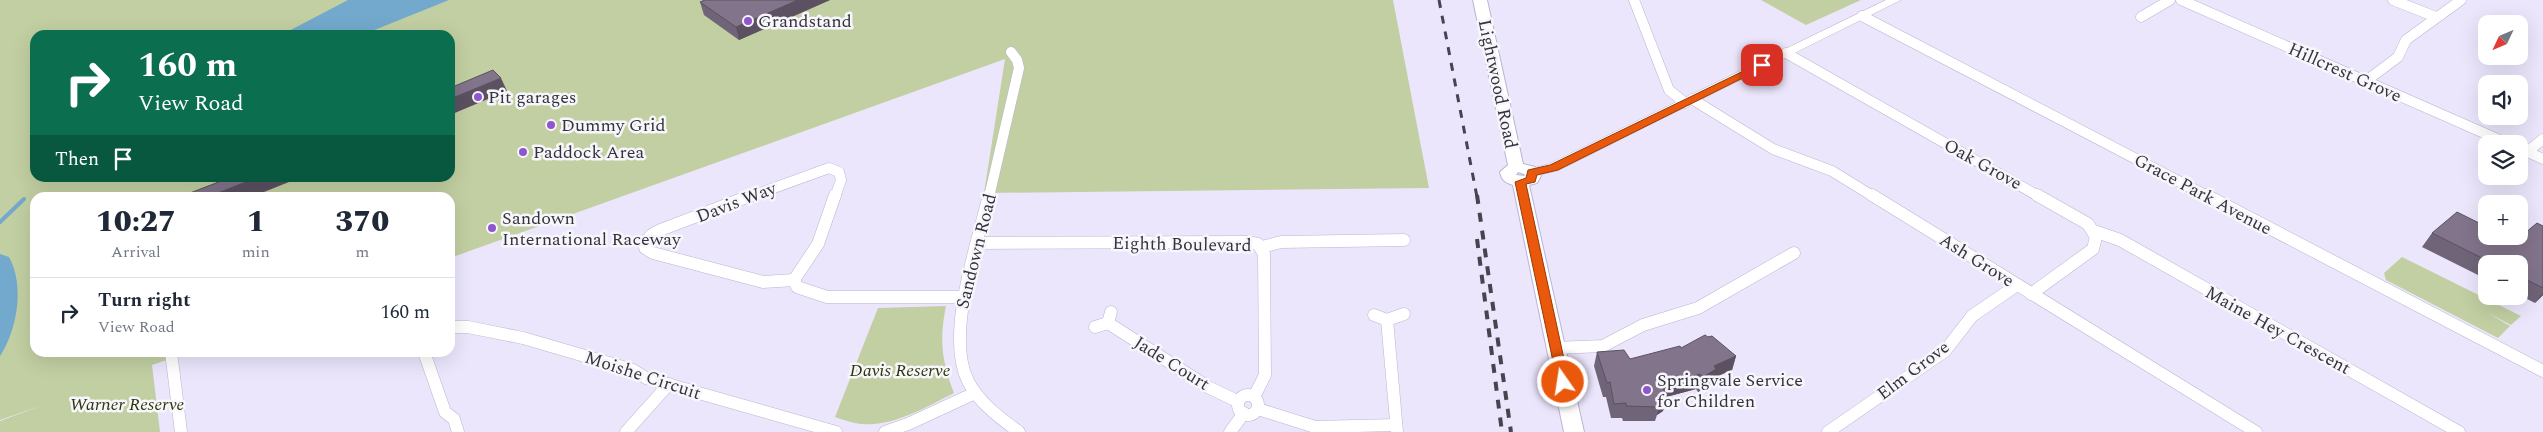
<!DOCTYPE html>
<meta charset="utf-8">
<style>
:root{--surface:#fff;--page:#f6f6f7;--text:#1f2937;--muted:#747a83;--line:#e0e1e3}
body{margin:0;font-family:Spectral,serif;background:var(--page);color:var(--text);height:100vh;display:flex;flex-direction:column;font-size:19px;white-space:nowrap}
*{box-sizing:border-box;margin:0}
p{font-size:16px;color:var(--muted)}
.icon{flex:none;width:28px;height:28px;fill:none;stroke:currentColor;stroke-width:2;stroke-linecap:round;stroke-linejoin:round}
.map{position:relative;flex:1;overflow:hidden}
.sheet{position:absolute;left:30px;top:192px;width:425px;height:165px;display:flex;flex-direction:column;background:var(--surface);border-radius:15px;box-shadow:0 5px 20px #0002}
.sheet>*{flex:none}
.banner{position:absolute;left:30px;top:30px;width:425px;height:152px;border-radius:15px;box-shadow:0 5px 20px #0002;background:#0b6e4f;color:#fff;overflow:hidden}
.needle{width:32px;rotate:226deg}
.buttons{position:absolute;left:2478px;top:15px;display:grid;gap:10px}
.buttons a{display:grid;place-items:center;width:50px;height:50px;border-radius:10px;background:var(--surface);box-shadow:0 5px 20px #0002;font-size:25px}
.pin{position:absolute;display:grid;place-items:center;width:42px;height:42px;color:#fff;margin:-21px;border-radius:10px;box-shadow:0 2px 8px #0006}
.me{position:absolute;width:55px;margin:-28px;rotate:347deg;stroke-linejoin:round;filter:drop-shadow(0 0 4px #0008)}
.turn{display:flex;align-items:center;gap:18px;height:105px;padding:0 25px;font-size:22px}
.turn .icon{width:65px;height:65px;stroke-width:2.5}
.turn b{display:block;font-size:35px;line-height:42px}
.then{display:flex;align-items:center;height:48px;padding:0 25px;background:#0003;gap:10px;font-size:19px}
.eta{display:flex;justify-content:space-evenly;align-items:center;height:85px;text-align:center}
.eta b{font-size:30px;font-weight:800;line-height:35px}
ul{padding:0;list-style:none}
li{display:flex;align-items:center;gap:15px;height:70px;padding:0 25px;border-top:1px solid var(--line)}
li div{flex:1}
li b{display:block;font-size:19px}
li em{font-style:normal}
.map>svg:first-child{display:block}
.green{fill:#c2cfa2;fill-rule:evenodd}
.water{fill:#73a9cc}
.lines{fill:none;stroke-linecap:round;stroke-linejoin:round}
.stream{stroke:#73a9cc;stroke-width:4}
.minor-far1-casing{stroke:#bbb5d0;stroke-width:11}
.minor-casing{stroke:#bbb5d0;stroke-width:13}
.tertiary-casing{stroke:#bbb5d0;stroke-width:1}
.secondary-casing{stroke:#bbb5d0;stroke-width:2}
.minor-far1{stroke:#fff;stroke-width:10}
.minor{stroke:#fff;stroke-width:12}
.tertiary{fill:#fff;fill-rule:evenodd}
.secondary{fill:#fff;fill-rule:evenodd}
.rail-far1{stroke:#474450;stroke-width:3;stroke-dasharray:8 8;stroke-linecap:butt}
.rail{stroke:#474450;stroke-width:4;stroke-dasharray:9 9;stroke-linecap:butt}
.wall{fill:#706478}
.shaded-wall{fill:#5b5161}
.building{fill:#82748b;stroke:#5b5161}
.route{fill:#ea580c;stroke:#983908}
.poi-dot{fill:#8f56cd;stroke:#f7f6fb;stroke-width:2}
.labels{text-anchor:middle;stroke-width:5;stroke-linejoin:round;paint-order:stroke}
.poi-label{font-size:18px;fill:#35323d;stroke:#f7f6fb;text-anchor:start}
.street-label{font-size:18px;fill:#35323d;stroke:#f7f6fb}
.park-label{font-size:18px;font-style:italic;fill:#2c350a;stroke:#f7f6fb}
</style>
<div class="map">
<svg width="2543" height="432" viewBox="0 0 2543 432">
<rect width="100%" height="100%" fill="#ebe6fc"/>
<g class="green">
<path d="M0,0H1393L1429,188L984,193L1005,59L450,258V198H35V352L187,353L152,365L160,432H0V421L43,405L0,420ZM35,35H450V178H35Z"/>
<polygon points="1761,0 1861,0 1806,25"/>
<polygon points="2402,257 2521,316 2511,325 2488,313 2510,326 2498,338 2386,280 2384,273"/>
<path d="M946,306C939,340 942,362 954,393C926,407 893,427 861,424C853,423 843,420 835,417L878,308Z"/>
</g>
<g class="water">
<polygon points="348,0 449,0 362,35 281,35"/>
<path d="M0,254L9,257C25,286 17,330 0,356Z"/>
</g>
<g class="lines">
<polyline class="stream" points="0,222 24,199"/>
<defs>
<g id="minor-far1">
<polyline points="1634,0 1669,90 1685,103"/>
<polyline points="2181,0 2509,144"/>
<polyline points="2393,0 2436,17"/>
<polyline points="1862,16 2209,197"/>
<polyline points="2141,17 2170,0"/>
<polyline points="1786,53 2040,197"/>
<polyline points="2366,81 2398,57 2406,40 2461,0"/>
<polyline points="1692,99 1773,149 1832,171 1874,197"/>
<polyline points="2519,148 2543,159"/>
<polyline points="2527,152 2543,139"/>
<polyline points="749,197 829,168 839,172 841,180 835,197"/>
<polyline points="989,197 1019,68 1017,60 1011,52"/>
</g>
<g id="minor">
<path d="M752,195L663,229C654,233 645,237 645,248L653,253L763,282L794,280"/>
<path d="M989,195C977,245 945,336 968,381C979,403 1000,418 1019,432"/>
<polyline points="1872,195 2256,432"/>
<polyline points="2206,195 2543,371"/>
<polyline points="2094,231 2120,240 2459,432"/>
<polyline points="978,243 1246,242 1258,244 1264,254 1265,375 1254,397"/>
<polyline points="1262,247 1281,242 1404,240"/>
<polyline points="794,280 797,287 827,297 965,297"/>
<polyline points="794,280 818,244 835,195"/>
<polyline points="2031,294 2093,249 2096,237 2088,224 2037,195"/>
<polyline points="1374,315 1387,320 1404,314"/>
<polyline points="1387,320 1397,432"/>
<polyline points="1108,323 1208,387 1237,401"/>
<polyline points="450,327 468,327 523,338 633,370 646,378 836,432"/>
<polyline points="1095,327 1108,323 1111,312"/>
<polyline points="1555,348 1603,346 1643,325 1698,308 1794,253"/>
<polyline points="171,352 181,432"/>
<polyline points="424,352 445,412 454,419 458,432"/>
<circle cx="1248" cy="405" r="10"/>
<polyline points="1258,409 1315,427 1396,425"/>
<polyline points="626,432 669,384"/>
<polyline points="885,432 908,424 975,393"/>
<polyline points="1230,432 1244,413"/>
<polyline points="1828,432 1945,351 1972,316 2017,285"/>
</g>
<polygon id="tertiary" points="1886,0 1901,0 1559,170 1532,177 1525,173 1527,170 1549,164"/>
<path id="secondary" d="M1473,0H1487L1523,164L1535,167L1541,176L1537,183L1529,185L1584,432H1564L1513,185C1505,182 1502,181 1500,172L1508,165ZM1518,172L1524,174L1525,176L1516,175Z"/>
</defs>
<use href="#minor-far1" class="minor-far1-casing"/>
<use href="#minor" class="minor-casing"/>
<use href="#tertiary" class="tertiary-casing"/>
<use href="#secondary" class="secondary-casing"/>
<use href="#minor-far1" class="minor-far1"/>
<use href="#minor" class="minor"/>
<use href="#tertiary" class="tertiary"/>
<use href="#secondary" class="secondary"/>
<polyline class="rail-far1" points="1439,0 1477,197"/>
<g class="rail">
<polyline points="1477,195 1511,432"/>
<polyline points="1477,239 1502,432"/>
</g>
</g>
<g class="wall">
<polygon points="705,0 830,0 739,40 704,15 700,2"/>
<polygon points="2483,225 2525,233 2543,226 2543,295 2535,303 2519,295 2519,264 2486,264 2486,279 2422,247 2432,233"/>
<polygon points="1597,352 1630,359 1736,356 1732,370 1713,378 1712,384 1698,392 1696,389 1666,397 1663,411 1657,415 1655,421 1623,421 1622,418 1611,418 1606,397 1603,397 1594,366"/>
</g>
<g class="shaded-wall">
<polygon points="798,0 830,0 739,40 736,27"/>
<polygon points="501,78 507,91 450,115 450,99"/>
<polygon points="256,178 299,178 249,198 205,198"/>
<polygon points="2543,293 2543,295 2535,303"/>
<polygon points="1736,356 1732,370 1713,378 1712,384 1698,392 1703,377 1714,366"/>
<polygon points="1700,374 1696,389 1666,397 1663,411 1657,415 1659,407 1658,403 1662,385"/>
</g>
<g class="building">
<polygon points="705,0 798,0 736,27 700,2"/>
<polygon points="493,70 501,78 450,99 450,88"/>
<polygon points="229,178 256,178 205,198 177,198"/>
<polygon points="2457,212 2483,225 2486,222 2486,236 2519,236 2519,231 2525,233 2537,223 2543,226 2543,288 2519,276 2519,264 2494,264 2432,233"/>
<polygon points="1705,335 1708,337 1712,336 1736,356 1714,366 1716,369 1703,377 1700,374 1662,385 1666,397 1658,403 1659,407 1626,406 1626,403 1614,404 1610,382 1607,383 1597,352 1624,350 1630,359 1680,346 1681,348"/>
</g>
<polygon class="route" points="1762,62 1767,65 1765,67 1558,170 1537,175 1535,182 1526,184 1569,382 1567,385 1558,385 1515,182 1526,178 1528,170 1550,165"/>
<g class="poi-dot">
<circle cx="748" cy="21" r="5"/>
<circle cx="478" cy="97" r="5"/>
<circle cx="551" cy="125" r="5"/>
<circle cx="523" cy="152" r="5"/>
<circle cx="492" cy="228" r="5"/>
<circle cx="1647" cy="390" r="5"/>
</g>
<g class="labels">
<g class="poi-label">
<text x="758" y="27">Grandstand</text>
<text x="488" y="103">Pit garages</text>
<text x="561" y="131">Dummy Grid</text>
<text x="533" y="158">Paddock Area</text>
<text x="502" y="224">Sandown<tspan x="502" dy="21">International Raceway</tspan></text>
<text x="1657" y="386">Springvale Service<tspan x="1657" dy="21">for Children</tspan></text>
</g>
<g class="street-label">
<text transform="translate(2345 72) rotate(24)" y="6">Hillcrest Grove</text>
<text transform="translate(1498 84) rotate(78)" y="6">Lightwood Road</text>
<text transform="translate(1983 164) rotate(29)" y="6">Oak Grove</text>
<text transform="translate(2203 194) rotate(28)" y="6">Grace Park Avenue</text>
<text transform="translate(736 202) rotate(-21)" y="6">Davis Way</text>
<text transform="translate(1182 244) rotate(1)" y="6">Eighth Boulevard</text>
<text transform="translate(976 251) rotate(-76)" y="6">Sandown Road</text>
<text transform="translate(1977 260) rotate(32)" y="6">Ash Grove</text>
<text transform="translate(2278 330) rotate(29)" y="6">Maine Hey Crescent</text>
<text transform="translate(1172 363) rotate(32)" y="6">Jade Court</text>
<text transform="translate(1913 370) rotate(-37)" y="6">Elm Grove</text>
<text transform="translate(643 375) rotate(18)" y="6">Moishe Circuit</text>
</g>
<g class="park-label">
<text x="900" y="376">Davis Reserve</text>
<text x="127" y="410">Warner Reserve</text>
</g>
</g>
</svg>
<div class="buttons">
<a><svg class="needle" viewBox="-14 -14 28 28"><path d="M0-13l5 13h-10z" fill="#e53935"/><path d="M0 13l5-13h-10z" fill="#747a83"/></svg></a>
<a><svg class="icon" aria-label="sound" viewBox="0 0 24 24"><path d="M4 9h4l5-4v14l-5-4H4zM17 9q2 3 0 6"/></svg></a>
<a><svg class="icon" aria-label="layers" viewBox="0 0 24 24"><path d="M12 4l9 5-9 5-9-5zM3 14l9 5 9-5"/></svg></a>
<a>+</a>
<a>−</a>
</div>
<div class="pin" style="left:1762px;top:65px;background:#d93025"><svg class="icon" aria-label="arrive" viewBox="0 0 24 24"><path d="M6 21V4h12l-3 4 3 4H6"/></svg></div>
<svg class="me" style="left:1563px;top:382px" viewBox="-20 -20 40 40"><circle r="17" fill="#ea580c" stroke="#fff" stroke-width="3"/><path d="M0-11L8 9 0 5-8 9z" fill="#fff"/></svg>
<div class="banner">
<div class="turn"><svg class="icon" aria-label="right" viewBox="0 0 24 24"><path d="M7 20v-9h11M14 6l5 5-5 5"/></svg><div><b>160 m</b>View Road</div></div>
<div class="then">Then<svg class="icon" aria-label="arrive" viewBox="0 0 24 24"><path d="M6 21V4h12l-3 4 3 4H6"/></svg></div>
</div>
<section class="sheet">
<div class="eta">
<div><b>10:27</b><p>Arrival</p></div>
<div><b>1</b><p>min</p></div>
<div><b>370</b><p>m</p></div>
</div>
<ul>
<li><svg class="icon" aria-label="right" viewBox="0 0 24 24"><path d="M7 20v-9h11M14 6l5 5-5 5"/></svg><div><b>Turn right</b><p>View Road</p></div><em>160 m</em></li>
</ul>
</section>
</div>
